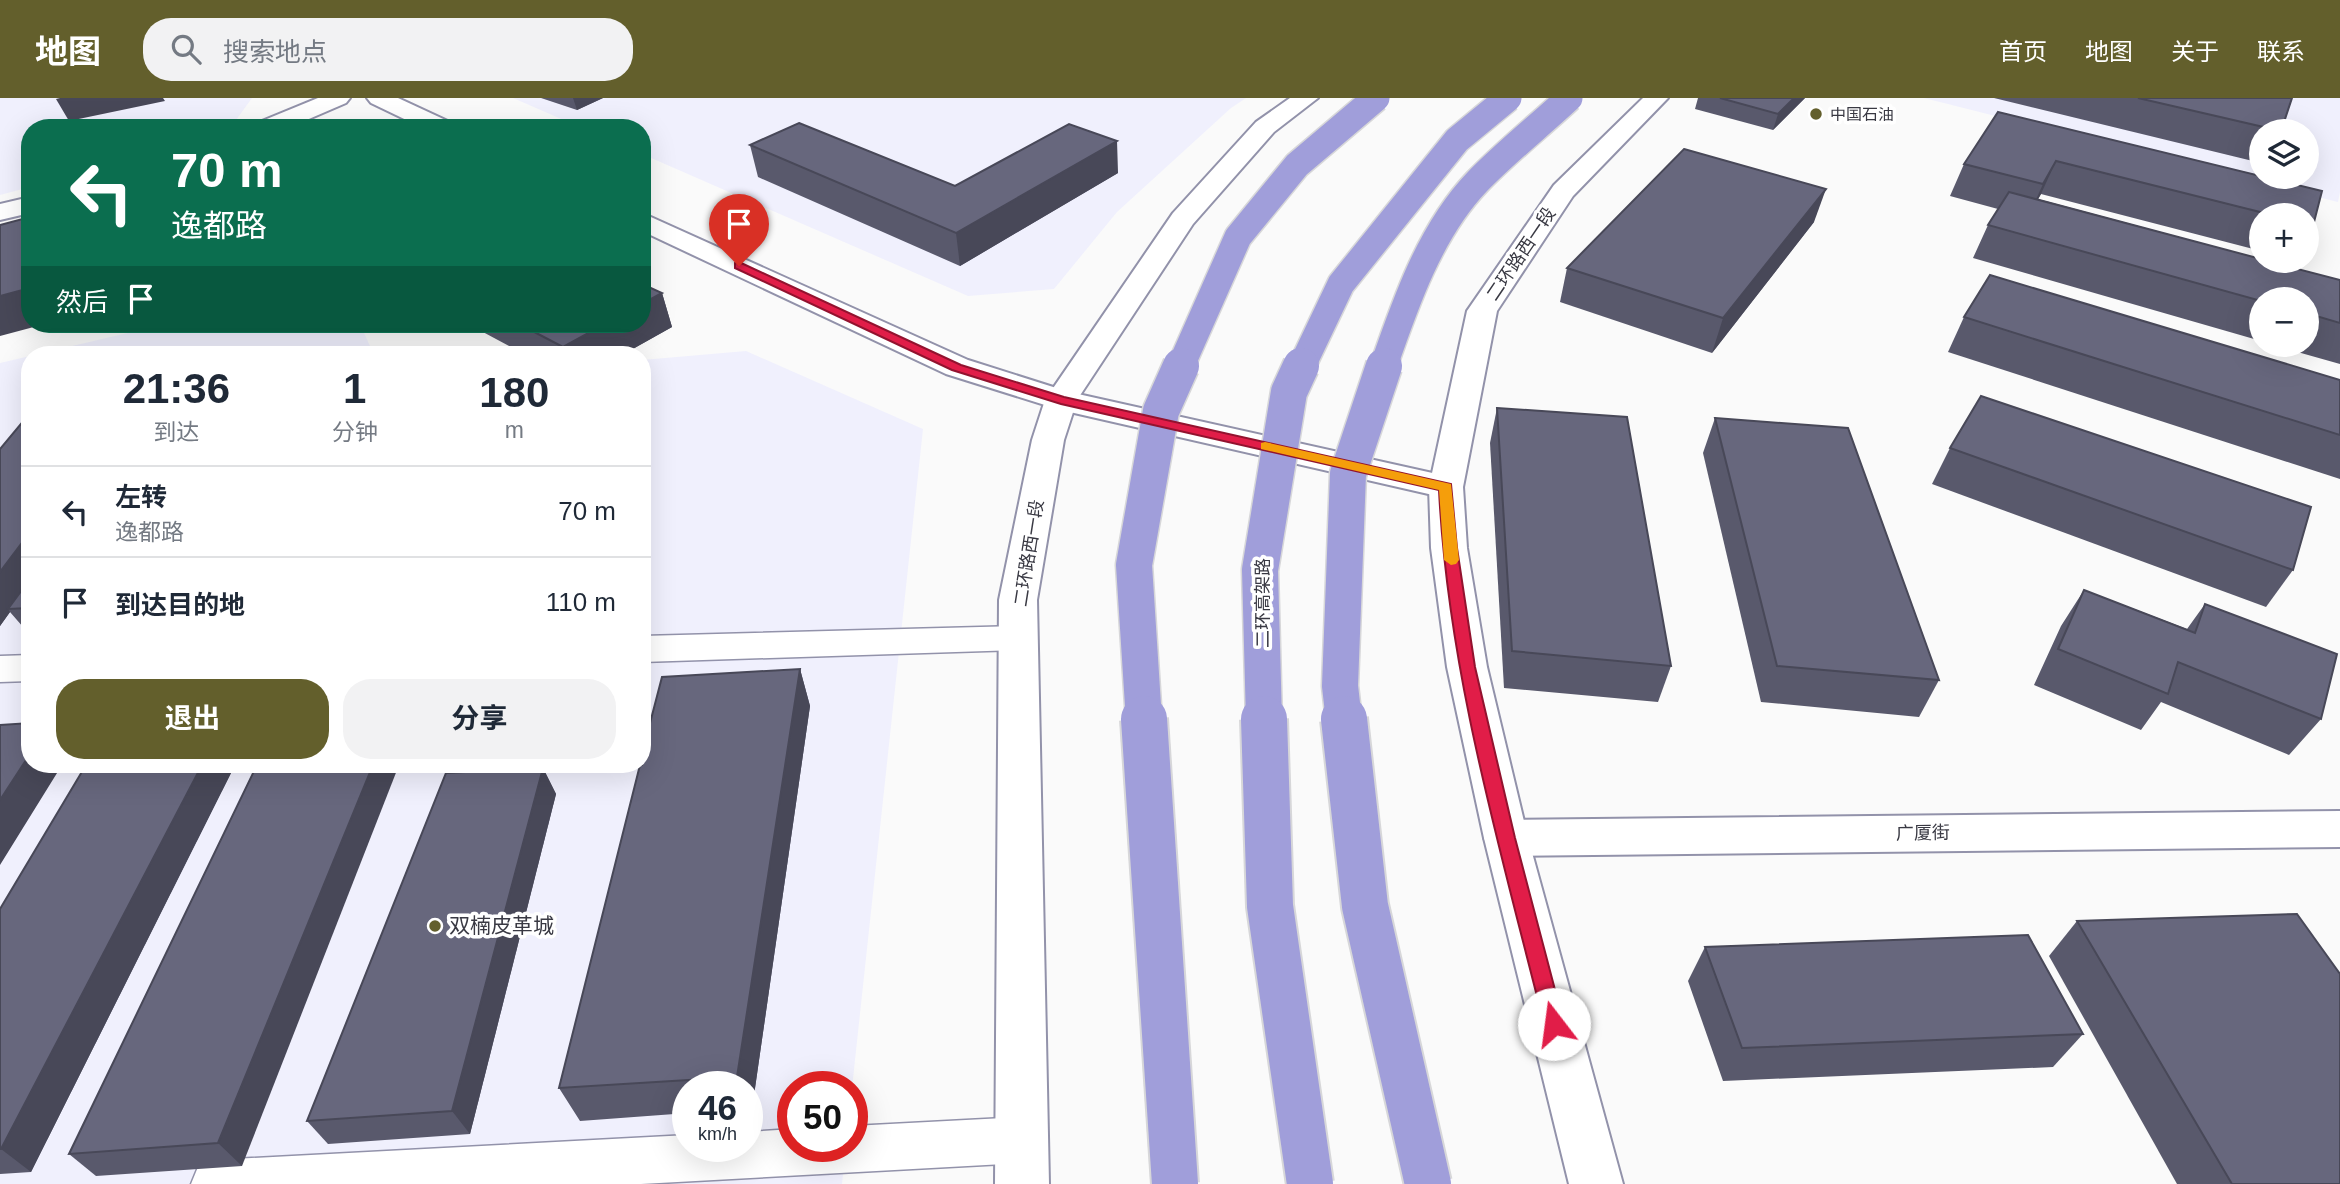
<!DOCTYPE html>
<html lang="zh">
<meta charset="utf-8">
<style>
:root{--surface:#fff;--page:#f2f2f3;--text:#1f2937;--muted:#747a83;--line:#e0e1e3;--accent:#635f2c}
body{margin:0;font-family:Arial,"Noto Sans SC",sans-serif;background:var(--page);color:var(--text);height:100vh;display:flex;flex-direction:column;font-size:26px;white-space:nowrap}
*{box-sizing:border-box;margin:0}
p{font-size:23px;color:var(--muted)}
.icon{flex:none;width:38px;height:38px;fill:none;stroke:currentColor;stroke-width:2;stroke-linecap:round;stroke-linejoin:round}
.map{position:relative;flex:1;overflow:hidden}
.details{position:absolute;left:21px;top:248px;width:630px;height:427px;display:flex;flex-direction:column;background:var(--surface);border-radius:28px;box-shadow:0 7px 28px #0002}
.details>*{flex:none}
.hud{position:absolute;left:21px;top:21px;width:630px;height:214px;border-radius:28px;box-shadow:0 7px 28px #0002;background:#0b6e4f;color:#fff;overflow:hidden}
.buttons{position:absolute;left:2249px;top:21px;display:grid;gap:14px}
.buttons a{display:grid;place-items:center;width:70px;height:70px;border-radius:50%;background:var(--surface);box-shadow:0 7px 28px #0002;font-size:35px}
.speed{position:absolute;left:672px;top:973px;display:flex;gap:14px;font-size:35px;font-weight:700;text-align:center}
.speed>*{display:grid;place-content:center;width:91px;height:91px;border-radius:50%;background:var(--surface);box-shadow:0 7px 28px #0002;line-height:1}
.speed small{font-size:18px;font-weight:400}
.speed .limit{border:10px solid #d22;background:#fff;color:#111}
.pin{position:absolute;display:grid;place-items:center;width:60px;height:60px;color:#fff;margin:-72px -30px;border-radius:50% 50% 50% 0;rotate:-45deg;box-shadow:0 0 7px #0007}
.pin .icon{rotate:45deg}
.me{position:absolute;width:77px;margin:-38px;rotate:345deg;stroke-linejoin:round;filter:drop-shadow(0 0 5px #0008)}
.turn{display:flex;align-items:center;gap:24px;height:147px;padding:0 35px;font-size:32px}
.turn .icon{width:91px;height:91px;stroke-width:2.5}
.turn b{display:block;font-size:49px;line-height:60px}
.then{display:flex;align-items:center;height:66px;padding:0 35px;background:#0003;gap:14px;font-size:26px}
.eta{display:flex;justify-content:space-evenly;align-items:center;height:119px;text-align:center}
.eta b{font-size:42px;font-weight:700;line-height:49px}
.primary-button{display:flex;gap:14px;margin-top:auto;padding:14px 35px}
.primary-button a{flex:1;height:80px;border-radius:28px;background:var(--accent);color:#fff;font-size:28px;font-weight:700;line-height:80px;text-align:center}
.primary-button a+a{background:var(--page);color:var(--text)}
ul{padding:0;list-style:none}
li{display:flex;align-items:center;gap:21px;height:91px;padding:0 35px;border-top:2px solid var(--line)}
li div{flex:1}
li b{display:block;font-size:26px}
li em{font-style:normal}
header{display:flex;align-items:center;gap:42px;box-sizing:border-box;height:98px;padding:0 35px;background:var(--accent);color:#fff}
header strong{font-size:33px}
nav{display:flex;gap:38px;margin-inline-start:auto;font-size:24px}
.search{width:490px;height:63px;background:var(--page);display:flex;align-items:center;gap:18px;box-sizing:border-box;padding:0 24px;border-radius:28px;color:var(--muted);font-size:26px}
.map>svg:first-child{display:block}
.built{fill:#f0f0fd;fill-rule:evenodd}
.lines{fill:none;stroke-linecap:round;stroke-linejoin:round}
.service-casing{stroke:#9292aa;stroke-width:3}
.minor-casing{stroke:#9292aa;stroke-width:4}
.tertiary-casing{stroke:#9292aa;stroke-width:4}
.secondary-casing{stroke:#9292aa;stroke-width:4}
.service{fill:#fff;fill-rule:evenodd}
.minor{fill:#fff;fill-rule:evenodd}
.tertiary{fill:#fff;fill-rule:evenodd}
.secondary{fill:#fff;fill-rule:evenodd}
.trunk-bridge-far2-casing{stroke:#d7d7d9;stroke-width:30;stroke-linecap:butt}
.trunk-bridge-far1-casing{stroke:#d7d7d9;stroke-width:39;stroke-linecap:butt}
.trunk-bridge-casing{stroke:#d7d7d9;stroke-width:50;stroke-linecap:butt}
.trunk-bridge-far2{stroke:#a09eda;stroke-width:27}
.trunk-bridge-far1{stroke:#a09eda;stroke-width:36}
.trunk-bridge{stroke:#a09eda;stroke-width:46}
.wall{fill:#59596c}
.shaded-wall{fill:#484858}
.building{fill:#67677d;stroke:#484858;stroke-width:2}
.route{fill:#e11d48;stroke:#92132f;stroke-width:2}
.slow{fill:#f59e0b}
.poi-dot{fill:#635f2c;stroke:#fff;stroke-width:2.5}
.labels{text-anchor:middle;stroke-width:7;stroke-linejoin:round;paint-order:stroke}
.far-poi-label{font-size:16px;fill:#393943;stroke:#fff;text-anchor:start}
.street-label{font-size:18px;fill:#393943;stroke:#fff}
.near-poi-label{font-size:21px;fill:#393943;stroke:#fff;text-anchor:start}
</style>
<header>
<strong>地图</strong>
<div class="search"><svg class="icon" aria-label="search" viewBox="0 0 24 24"><circle cx="10" cy="10" r="6"/><path d="M15 15l6 6"/></svg>搜索地点</div>
<nav><a>首页</a><a>地图</a><a>关于</a><a>联系</a></nav>
</header>
<div class="map">
<svg width="2340" height="1086" viewBox="0 0 2340 1086">
<rect width="100%" height="100%" fill="#fafafa"/>
<g class="built">
<polygon points="0,0 252,0 236,22 214,30 30,30 30,89 0,97"/>
<polygon points="513,0 1246,0 1231,10 1117,114 1054,191 968,198 642,56 642,30 582,30"/>
<path d="M1924,0H2340V94L2338,104ZM2261,33H2306V79H2261Z"/>
<polygon points="166,226 360,226 374,257 34,257"/>
<path d="M746,253L923,331L852,990L793,989V1048H846L842,1086H0V265L30,258V667H642V262ZM688,989H747V1048H688Z"/>
</g>
<g class="lines">
<defs>
<g id="service">
<polygon points="1018,528 1030,531 1035,540 1030,549 1018,552 642,564 642,538"/>
<polygon points="30,557 30,583 0,584 0,558"/>
<polygon points="1022,1019 1039,1026 1046,1042 1039,1058 1022,1065 641,1086 191,1086 198,1069 215,1062 688,1037 688,1048 747,1048 747,1034 793,1031 793,1048 852,1048 852,1028"/>
</g>
<g id="minor">
<polygon points="318,0 350,0 346,5 288,30 254,30 257,25"/>
<polygon points="30,99 30,115 0,122 0,106"/>
<polygon points="2340,713 2340,749 1506,758 1490,753 1484,740 1490,727 1506,722"/>
</g>
<g id="tertiary">
<polygon points="367,0 398,0 452,25 455,30 423,30 371,5"/>
<polygon points="642,115 968,262 1069,294 1446,378 1458,381 1463,389 1458,397 1446,400 1061,312 946,276 642,133"/>
</g>
<g id="secondary">
<polygon points="1290,0 1318,0 1274,34 1193,126 1077,302 1064,342 1037,502 1049,1086 995,1086 999,502 1032,342 1045,302 1173,115 1256,24"/>
<polygon points="1643,0 1668,0 1573,98 1497,213 1463,389 1467,450 1487,569 1528,740 1623,1086 1569,1086 1484,740 1447,569 1431,450 1429,389 1467,213 1554,87"/>
</g>
</defs>
<use href="#service" class="service-casing"/>
<use href="#minor" class="minor-casing"/>
<use href="#tertiary" class="tertiary-casing"/>
<use href="#secondary" class="secondary-casing"/>
<use href="#service" class="service"/>
<use href="#minor" class="minor"/>
<use href="#tertiary" class="tertiary"/>
<use href="#secondary" class="secondary"/>
<defs>
<g id="trunk-bridge-far2">
<polyline points="1180,270 1238,139 1297,67 1376,0"/>
<polyline points="1301,270 1341,186 1457,42 1508,0"/>
<path d="M1383,270C1405,206 1430,133 1477,84C1506,54 1539,28 1569,0"/>
</g>
<g id="trunk-bridge-far1">
<polyline points="1144,623 1134,467 1161,313 1181,268"/>
<polyline points="1264,623 1260,472 1289,294 1301,268"/>
<polyline points="1344,623 1340,588 1348,376 1384,268"/>
</g>
<g id="trunk-bridge">
<polyline points="1144,621 1175,1086"/>
<polyline points="1264,621 1270,808 1310,1086"/>
<polyline points="1344,621 1365,808 1428,1086"/>
</g>
</defs>
<use href="#trunk-bridge-far2" class="trunk-bridge-far2-casing"/>
<use href="#trunk-bridge-far1" class="trunk-bridge-far1-casing"/>
<use href="#trunk-bridge" class="trunk-bridge-casing"/>
<use href="#trunk-bridge-far2" class="trunk-bridge-far2"/>
<use href="#trunk-bridge-far1" class="trunk-bridge-far1"/>
<use href="#trunk-bridge" class="trunk-bridge"/>
</g>
<g class="wall">
<polygon points="541,0 603,0 577,12"/>
<polygon points="1698,0 1805,0 1773,32 1695,11"/>
<polygon points="1994,0 2292,0 2280,33 2261,33 2261,65"/>
<polygon points="1998,14 2322,93 2313,128 2306,138 2306,117 2261,117 2261,153 2041,96 2038,101 2261,161 2261,163 2267,163 2340,182 2340,266 2273,247 2306,247 2306,201 2261,201 2261,243 1973,160 1988,127 1998,111 1950,98 1964,66"/>
<polygon points="750,47 955,88 1118,75 960,168 758,79"/>
<polygon points="1814,124 1712,255 1560,204 1567,170"/>
<polygon points="662,195 672,229 622,257 526,257 468,226 642,226"/>
<polygon points="1964,219 2340,282 2340,381 1948,254"/>
<polygon points="1497,310 1671,568 1658,604 1504,590 1490,345"/>
<polygon points="1715,320 1939,582 1919,619 1761,604 1703,355"/>
<polygon points="1950,350 2293,472 2266,509 1932,386"/>
<polygon points="0,351 30,510 30,537 10,514 0,528"/>
<polygon points="2084,492 2187,531 2205,506 2321,621 2289,657 2161,604 2141,632 2034,587 2061,528"/>
<polygon points="800,571 810,608 752,1011 747,1011 747,989 688,989 688,1015 580,1023 559,990"/>
<polygon points="86,667 235,667 31,1074 0,1076 0,811"/>
<polygon points="257,667 242,1068 96,1078 69,1056"/>
<polygon points="543,670 556,696 470,1036 328,1046 307,1023"/>
<polygon points="2077,823 2340,1086 2177,1086 2049,858"/>
<polygon points="1705,849 2083,936 2053,969 1723,983 1688,883"/>
</g>
<g class="shaded-wall">
<polygon points="60,0 163,0 165,3 69,23 56,1"/>
<polygon points="573,0 603,0 577,12"/>
<polygon points="1794,0 1805,0 1773,32 1778,16"/>
<polygon points="1117,43 1118,75 960,168 956,135"/>
<polygon points="2056,63 2041,96 2028,119 2043,86"/>
<polygon points="1826,91 1814,124 1712,255 1723,220"/>
<polygon points="30,190 30,226 45,226 0,238 0,198"/>
<polygon points="662,195 672,229 622,257 566,257 563,249 605,226 642,226 642,206"/>
<polygon points="30,434 30,487 8,511 10,514 0,528 0,474"/>
<polygon points="800,571 810,608 752,1011 747,1001 747,989 742,989 737,979"/>
<polygon points="30,656 30,667 62,667 0,767 0,702"/>
<polygon points="202,667 235,667 31,1074 1,1051"/>
<polygon points="373,667 399,667 242,1068 218,1045"/>
<polygon points="543,670 556,696 470,1036 452,1013"/>
</g>
<g class="building">
<polygon points="1720,0 1794,0 1778,16"/>
<polygon points="2138,0 2292,0 2281,33"/>
<polygon points="1998,14 2322,93 2313,128 2306,126 2306,117 2272,117 2056,63 2043,86 1964,66"/>
<polygon points="799,25 955,88 1069,26 1117,43 956,135 750,47"/>
<polygon points="1684,51 1826,91 1723,220 1567,170"/>
<polygon points="2009,94 2261,161 2261,163 2267,163 2340,182 2340,225 2306,215 2306,201 2261,201 2261,203 1988,127"/>
<polygon points="30,119 30,190 0,198 0,127"/>
<polygon points="1990,177 2340,282 2340,337 1964,219"/>
<polygon points="642,186 662,195 642,206"/>
<polygon points="519,226 605,226 563,249"/>
<polygon points="1981,298 2311,409 2293,472 1950,350"/>
<polygon points="1497,310 1627,319 1671,568 1512,553"/>
<polygon points="30,315 30,434 0,474 0,351"/>
<polygon points="1715,320 1848,330 1939,582 1777,568"/>
<polygon points="30,481 30,510 8,511"/>
<polygon points="2084,492 2195,535 2205,506 2337,556 2321,621 2178,564 2168,596 2058,551"/>
<polygon points="800,571 737,979 559,990 640,667 642,667 642,656 662,579"/>
<polygon points="30,625 30,656 0,702 0,627"/>
<polygon points="86,667 202,667 1,1051 0,1051 0,811"/>
<polygon points="257,667 373,667 218,1045 69,1056"/>
<polygon points="543,670 452,1013 307,1023 446,675"/>
<polygon points="2297,816 2340,876 2340,1086 2232,1086 2077,823"/>
<polygon points="2028,837 2083,936 1742,950 1705,849"/>
</g>
<path class="route" d="M739,164L961,267L1064,299L1451,386L1457,450L1475,569L1515,740L1564,926L1562,933L1554,935L1547,933L1544,926C1500,750 1448,574 1439,392L1061,306L952,272L735,170V165Z"/>
<polygon class="slow" points="1265,344 1451,386 1459,462 1456,466 1451,467 1444,462 1439,392 1261,351 1261,345"/>
<g class="poi-dot">
<circle cx="1816" cy="16" r="7"/>
<circle cx="435" cy="828" r="7"/>
</g>
<g class="labels">
<g class="far-poi-label">
<text x="1830" y="22">中国石油</text>
</g>
<g class="street-label">
<text transform="translate(1521 156) rotate(-56)" y="6">二环路西一段</text>
<text transform="translate(1029 455) rotate(-81)" y="6">二环路西一段</text>
<text transform="translate(1263 505) rotate(-90)" y="6">二环高架路</text>
<text transform="translate(1923 735) rotate(-1)" y="6">广厦街</text>
</g>
<g class="near-poi-label">
<text x="449" y="835">双楠皮革城</text>
</g>
</g>
</svg>
<div class="buttons">
<a><svg class="icon" aria-label="layers" viewBox="0 0 24 24"><path d="M12 4l9 5-9 5-9-5zM3 14l9 5 9-5"/></svg></a>
<a>+</a>
<a>−</a>
</div>
<div class="speed"><div>46<small>km/h</small></div><div class="limit">50</div></div>
<div class="pin" style="left:739px;top:168px;background:#d93025"><svg class="icon" aria-label="arrive" viewBox="0 0 24 24"><path d="M6 21V4h12l-3 4 3 4H6"/></svg></div>
<svg class="me" style="left:1554px;top:926px" viewBox="-20 -20 40 40"><circle r="19" fill="#fff"/><path d="M0-13L10 11 0 6-10 11z" fill="#e11d48"/></svg>
<div class="hud">
<div class="turn"><svg class="icon" aria-label="left" viewBox="0 0 24 24"><path d="M17 20v-9H6M10 6l-5 5 5 5"/></svg><div><b>70 m</b>逸都路</div></div>
<div class="then">然后<svg class="icon" aria-label="arrive" viewBox="0 0 24 24"><path d="M6 21V4h12l-3 4 3 4H6"/></svg></div>
</div>
<section class="details">
<div class="eta">
<div><b>21:36</b><p>到达</p></div>
<div><b>1</b><p>分钟</p></div>
<div><b>180</b><p>m</p></div>
</div>
<ul>
<li><svg class="icon" aria-label="left" viewBox="0 0 24 24"><path d="M17 20v-9H6M10 6l-5 5 5 5"/></svg><div><b>左转</b><p>逸都路</p></div><em>70 m</em></li>
<li><svg class="icon" aria-label="arrive" viewBox="0 0 24 24"><path d="M6 21V4h12l-3 4 3 4H6"/></svg><div><b>到达目的地</b></div><em>110 m</em></li>
</ul>
<div class="primary-button"><a>退出</a><a>分享</a></div>
</section>
</div>
